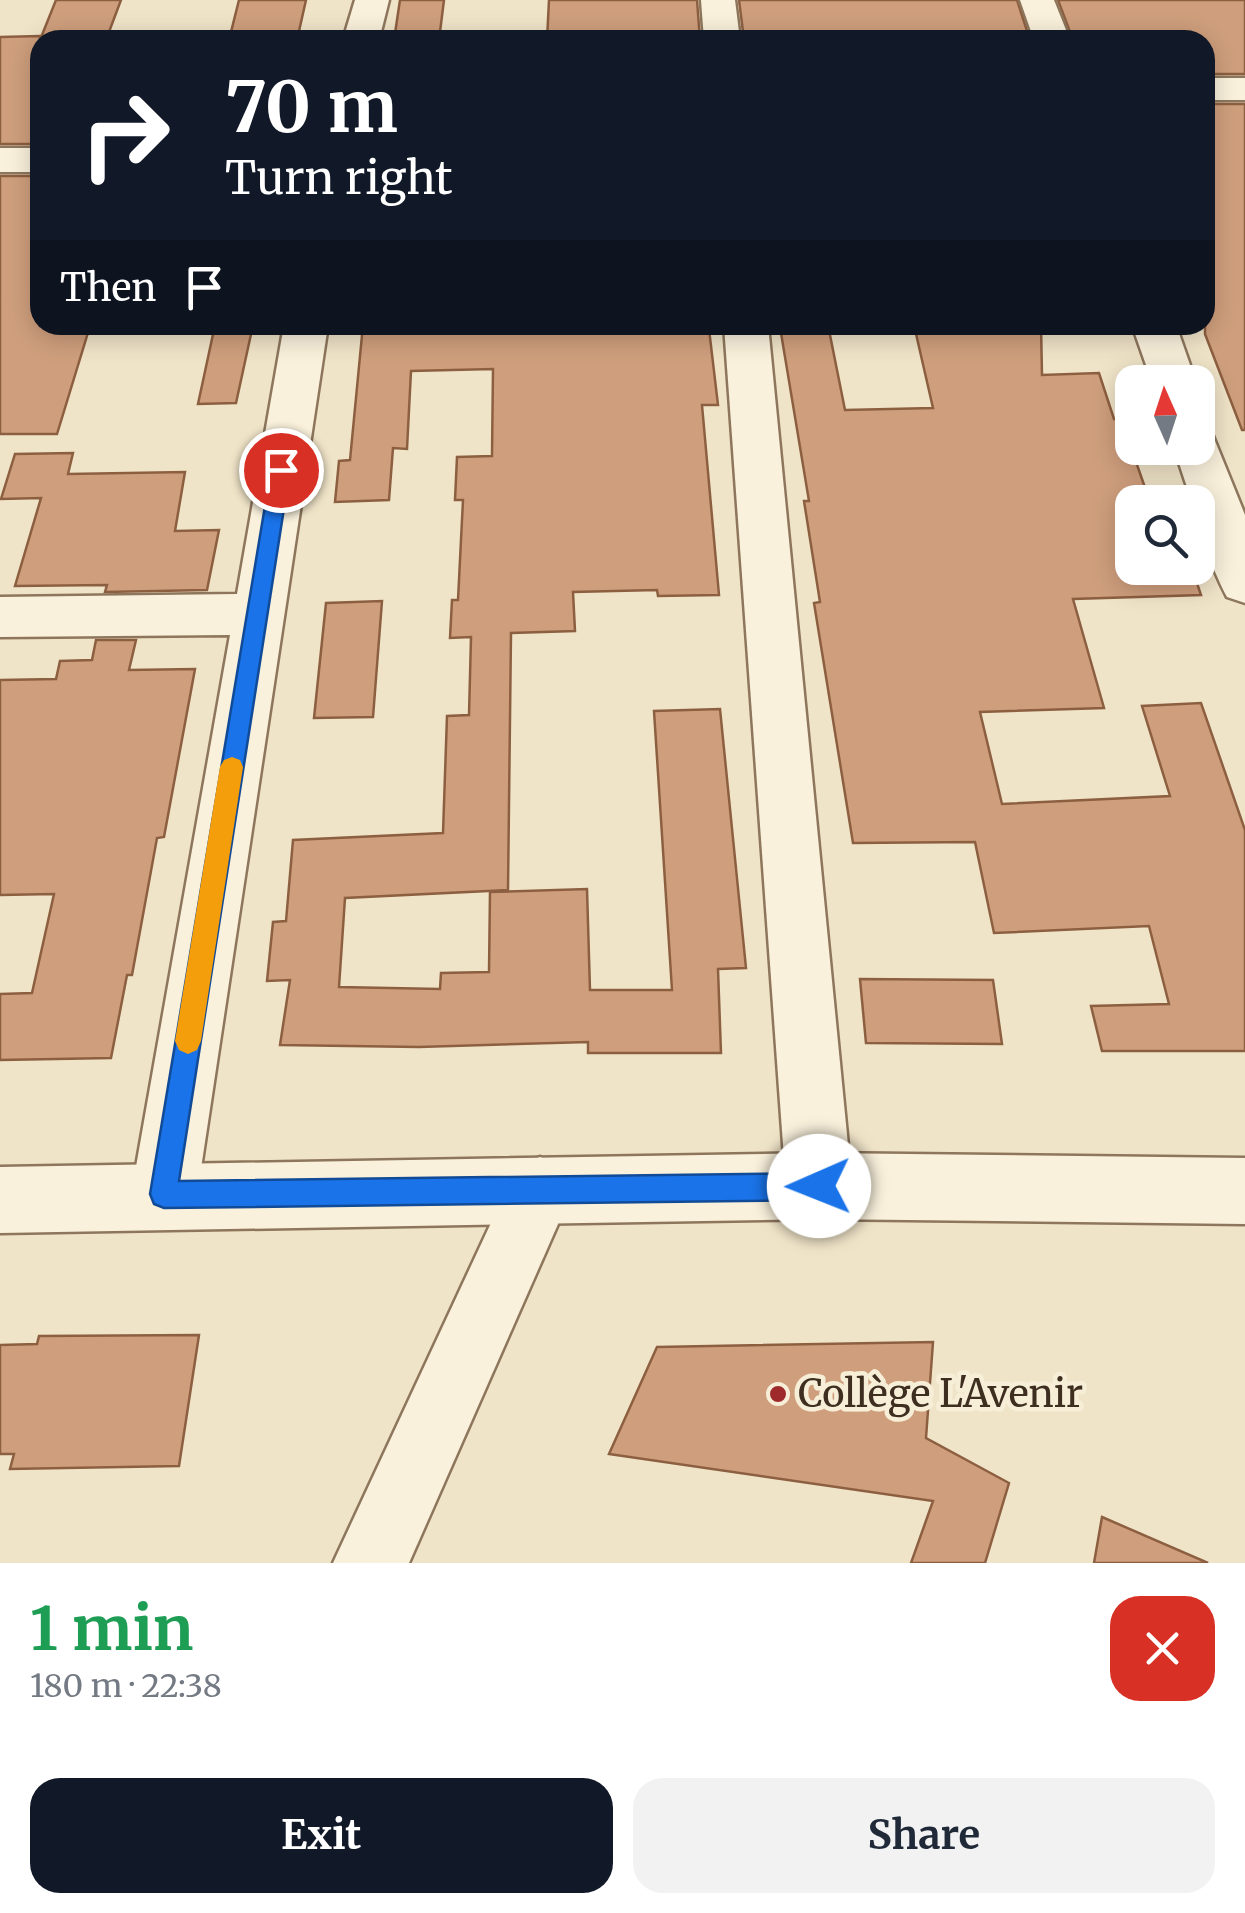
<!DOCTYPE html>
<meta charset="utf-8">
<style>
:root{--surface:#fff;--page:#f2f2f3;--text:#1f2937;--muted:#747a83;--accent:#111827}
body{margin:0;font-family:Merriweather,serif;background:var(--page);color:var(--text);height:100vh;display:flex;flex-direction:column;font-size:38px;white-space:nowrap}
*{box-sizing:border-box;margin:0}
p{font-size:32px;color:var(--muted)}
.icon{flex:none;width:55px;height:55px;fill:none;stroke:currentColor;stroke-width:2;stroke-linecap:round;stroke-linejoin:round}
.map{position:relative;height:1563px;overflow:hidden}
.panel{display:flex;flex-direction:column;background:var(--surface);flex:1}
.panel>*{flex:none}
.hud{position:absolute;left:30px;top:30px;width:1185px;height:305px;border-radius:30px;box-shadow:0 5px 25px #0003;background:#111827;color:#fff;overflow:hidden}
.needle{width:65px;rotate:357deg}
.tools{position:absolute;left:1115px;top:365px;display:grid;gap:20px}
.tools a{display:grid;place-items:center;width:100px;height:100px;border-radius:20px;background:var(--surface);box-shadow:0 5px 25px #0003;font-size:50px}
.pin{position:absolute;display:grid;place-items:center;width:85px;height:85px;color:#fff;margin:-42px;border:5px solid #fff;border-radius:50%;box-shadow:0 2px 10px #0007}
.me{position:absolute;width:110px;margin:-55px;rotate:269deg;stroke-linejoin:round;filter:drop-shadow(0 0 8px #0008)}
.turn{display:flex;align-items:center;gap:35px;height:210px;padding:0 30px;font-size:45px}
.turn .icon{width:130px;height:130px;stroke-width:2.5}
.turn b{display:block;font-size:70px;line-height:85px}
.then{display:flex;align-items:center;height:95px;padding:0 30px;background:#0003;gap:20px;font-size:38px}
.round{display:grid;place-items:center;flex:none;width:105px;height:105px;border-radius:30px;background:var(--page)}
.overview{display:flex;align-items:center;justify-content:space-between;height:170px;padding:0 30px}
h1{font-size:60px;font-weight:700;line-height:75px;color:#1e9e55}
.cta{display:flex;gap:20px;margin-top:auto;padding:20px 30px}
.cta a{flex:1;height:115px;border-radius:30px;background:var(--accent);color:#fff;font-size:40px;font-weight:700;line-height:115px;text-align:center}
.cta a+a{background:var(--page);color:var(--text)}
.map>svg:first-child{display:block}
.building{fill:#cf9f7d;stroke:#8d5f41;stroke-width:2.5}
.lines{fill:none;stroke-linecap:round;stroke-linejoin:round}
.minor-casing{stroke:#8d765c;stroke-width:5}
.tertiary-casing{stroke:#8d765c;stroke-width:5}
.minor{fill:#faf1dc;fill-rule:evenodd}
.tertiary{fill:#faf1dc;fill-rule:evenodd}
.route{fill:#1a73e8;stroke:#114b97;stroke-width:2.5}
.slow{fill:#f59e0b}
.poi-dot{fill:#9e2a2b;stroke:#f7eed8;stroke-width:4}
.labels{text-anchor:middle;stroke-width:9;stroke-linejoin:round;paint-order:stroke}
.near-poi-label{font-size:38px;fill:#3d2e20;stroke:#f7eed8;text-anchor:start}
</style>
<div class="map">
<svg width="1245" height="1563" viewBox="0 0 1245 1563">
<rect width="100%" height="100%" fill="#f0e4c8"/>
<g class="building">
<polygon points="56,0 121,0 106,40 40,40"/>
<polygon points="239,0 306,0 297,40 229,40"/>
<polygon points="400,0 444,0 439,40 394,40"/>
<polygon points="549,0 697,0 700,40 547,40"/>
<polygon points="739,0 1017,0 1030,40 744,40"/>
<polygon points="1058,0 1245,0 1245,74 1205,74 1205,40 1073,40"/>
<polygon points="40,36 40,144 0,144 0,37"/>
<polygon points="1205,104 1245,104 1245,430 1242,430 1205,334"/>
<polygon points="0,176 40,176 40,326 90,326 57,434 0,434"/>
<polygon points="215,325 253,325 236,403 198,404"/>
<polygon points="363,325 433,325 433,331 635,326 635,330 709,329 718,405 702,405 719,595 658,596 657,590 573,592 575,631 511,633 508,890 345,898 339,987 440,989 441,973 489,972 490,892 587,889 590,990 672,990 654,711 720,709 746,968 718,969 721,1053 588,1053 588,1042 419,1047 280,1045 290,980 267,981 273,922 286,921 293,840 443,833 447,716 469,715 471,637 450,638 452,600 458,600 463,500 455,500 457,457 492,456 493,369 411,371 407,449 393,448 389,500 335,502 339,461 350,460"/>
<polygon points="828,325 845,410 933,408 914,325 1041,325 1042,375 1099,373 1114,419 1121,419 1149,499 1167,499 1169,502 1132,502 1132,568 1192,568 1201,595 1073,599 1104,708 980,712 1002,804 1170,796 1142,706 1201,703 1245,830 1245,1051 1102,1051 1091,1006 1169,1004 1149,926 994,933 975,842 853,843 814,603 820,602 804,501 809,501 780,327"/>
<polygon points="73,453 68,474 185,472 175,531 219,530 207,590 105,592 107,585 15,586 41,498 1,499 15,454"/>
<polygon points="382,601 373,717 314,718 326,603"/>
<polygon points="96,640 136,640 129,670 195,669 164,837 157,838 132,975 127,975 111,1058 0,1060 0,994 32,993 54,894 0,895 0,680 56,679 60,661 92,660"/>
<polygon points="860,979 993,980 1002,1044 866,1043"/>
<polygon points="199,1335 179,1466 10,1469 14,1454 0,1454 0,1345 37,1344 39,1336"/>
<polygon points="933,1342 926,1438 1009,1483 985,1563 911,1563 933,1501 609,1454 657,1347"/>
<polygon points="1102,1517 1208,1563 1094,1563"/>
</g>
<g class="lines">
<defs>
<g id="minor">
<polygon points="355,0 389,0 379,40 343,40"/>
<polygon points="701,0 735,0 740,40 704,40"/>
<polygon points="1020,0 1054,0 1070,40 1034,40"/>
<rect x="1205" y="78" width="40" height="22"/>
<rect x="0" y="148" width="40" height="24"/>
<polygon points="284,325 328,325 197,1195 187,1218 164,1228 141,1218 131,1195 230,635 0,637 0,597 237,594"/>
<polygon points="724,325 768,325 852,1186 842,1209 819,1219 796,1209 786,1186"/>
<polygon points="1132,325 1176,325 1196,382 1152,382"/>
<path d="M1198,431L1213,436L1245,515V603L1227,597C1213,570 1198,533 1198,502H1192L1174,448H1198Z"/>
<polygon points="540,1157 563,1167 573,1190 409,1563 333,1563 517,1167"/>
</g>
<polygon id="tertiary" points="819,1153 1245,1158 1245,1224 819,1219 0,1233 0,1167"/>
</defs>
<use href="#minor" class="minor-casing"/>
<use href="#tertiary" class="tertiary-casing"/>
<use href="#minor" class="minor"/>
<use href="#tertiary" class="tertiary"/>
</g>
<polygon class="route" points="281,462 290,470 179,1181 819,1173 828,1177 832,1186 828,1196 819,1200 164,1208 154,1204 150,1194 271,470"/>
<polygon class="slow" points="232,757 240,760 243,767 201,1041 197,1050 188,1054 179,1050 175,1041 220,767 224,760"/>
<circle class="poi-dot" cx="778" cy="1394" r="10"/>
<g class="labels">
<g class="near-poi-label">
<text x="798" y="1407">Collège L'Avenir</text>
</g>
</g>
</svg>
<div class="tools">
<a><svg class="needle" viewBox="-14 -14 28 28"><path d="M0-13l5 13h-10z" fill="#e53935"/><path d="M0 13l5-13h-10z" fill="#747a83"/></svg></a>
<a><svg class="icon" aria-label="search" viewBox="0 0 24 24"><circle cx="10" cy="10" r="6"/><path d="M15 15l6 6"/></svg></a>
</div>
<div class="pin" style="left:281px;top:470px;background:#d93025"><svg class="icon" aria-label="arrive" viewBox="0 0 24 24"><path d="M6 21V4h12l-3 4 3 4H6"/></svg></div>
<svg class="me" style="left:819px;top:1186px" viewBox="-20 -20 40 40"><circle r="19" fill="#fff"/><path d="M0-13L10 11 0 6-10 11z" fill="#1a73e8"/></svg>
<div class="hud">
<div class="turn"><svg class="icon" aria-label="right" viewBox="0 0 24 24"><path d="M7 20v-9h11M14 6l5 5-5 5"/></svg><div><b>70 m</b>Turn right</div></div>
<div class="then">Then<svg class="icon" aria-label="arrive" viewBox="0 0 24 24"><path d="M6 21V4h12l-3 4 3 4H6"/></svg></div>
</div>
</div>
<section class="panel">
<div class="overview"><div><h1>1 min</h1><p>180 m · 22:38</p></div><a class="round" style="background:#d93025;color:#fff"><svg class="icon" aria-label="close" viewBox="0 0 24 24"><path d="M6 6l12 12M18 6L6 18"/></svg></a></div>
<div class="cta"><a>Exit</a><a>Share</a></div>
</section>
